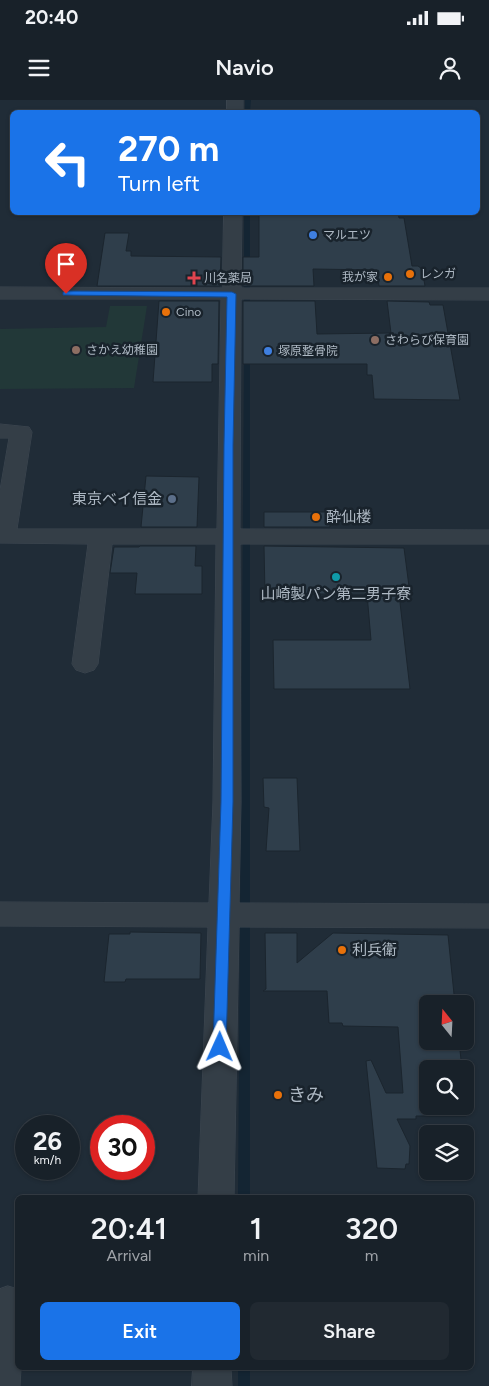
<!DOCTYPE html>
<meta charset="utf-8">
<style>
:root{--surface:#182129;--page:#212931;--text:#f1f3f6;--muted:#9fa3a8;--line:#363e46;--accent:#1a73e8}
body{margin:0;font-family:Figtree,"Noto Sans JP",sans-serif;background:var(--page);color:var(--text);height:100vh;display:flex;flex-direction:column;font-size:19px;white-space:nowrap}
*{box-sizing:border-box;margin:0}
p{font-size:16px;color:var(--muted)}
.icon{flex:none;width:28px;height:28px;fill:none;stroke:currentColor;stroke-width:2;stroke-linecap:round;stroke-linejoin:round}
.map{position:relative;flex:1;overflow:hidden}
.details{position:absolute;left:15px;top:1095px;width:459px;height:175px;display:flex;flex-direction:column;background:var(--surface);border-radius:8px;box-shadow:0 1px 4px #0004,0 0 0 1px var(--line)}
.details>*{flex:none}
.hud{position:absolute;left:10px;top:10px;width:470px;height:105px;border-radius:8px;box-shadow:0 1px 4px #0004,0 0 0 1px var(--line);background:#1a73e8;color:#fff;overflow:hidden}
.needle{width:32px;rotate:342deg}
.tools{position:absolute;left:419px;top:895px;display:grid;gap:10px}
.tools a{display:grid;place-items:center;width:55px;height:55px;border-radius:8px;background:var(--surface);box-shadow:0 1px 4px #0004,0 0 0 1px var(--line);font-size:25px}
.speed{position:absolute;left:15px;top:1015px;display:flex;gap:10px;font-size:25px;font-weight:700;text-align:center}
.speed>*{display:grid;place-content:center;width:65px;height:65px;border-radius:50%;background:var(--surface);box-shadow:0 1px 4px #0004,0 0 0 1px var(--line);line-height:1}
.speed small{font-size:12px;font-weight:400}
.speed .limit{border:8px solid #d22;background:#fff;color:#111}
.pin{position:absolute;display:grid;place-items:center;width:42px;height:42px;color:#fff;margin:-51px -21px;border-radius:50% 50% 50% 0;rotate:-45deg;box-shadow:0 0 5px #0007}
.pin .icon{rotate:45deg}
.me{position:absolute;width:55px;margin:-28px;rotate:1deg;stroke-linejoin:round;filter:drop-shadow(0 0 4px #0008)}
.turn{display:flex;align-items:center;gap:18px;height:105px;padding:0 25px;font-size:22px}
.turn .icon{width:65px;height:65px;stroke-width:2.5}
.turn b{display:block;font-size:35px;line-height:42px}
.eta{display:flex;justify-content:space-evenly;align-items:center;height:85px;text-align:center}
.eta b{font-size:30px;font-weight:600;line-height:35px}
.primary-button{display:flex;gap:10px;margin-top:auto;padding:10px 25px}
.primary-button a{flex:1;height:58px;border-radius:8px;background:var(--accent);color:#fff;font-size:20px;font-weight:600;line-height:58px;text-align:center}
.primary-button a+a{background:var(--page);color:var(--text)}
.status{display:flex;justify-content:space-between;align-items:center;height:35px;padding:0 25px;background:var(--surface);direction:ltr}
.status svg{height:14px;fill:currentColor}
header{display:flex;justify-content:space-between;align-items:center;height:65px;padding:0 25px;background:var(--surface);font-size:22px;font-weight:600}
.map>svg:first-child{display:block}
.green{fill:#223838}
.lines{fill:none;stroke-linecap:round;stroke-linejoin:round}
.stream{fill:#142533;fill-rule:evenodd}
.building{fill:#2f3e4b;stroke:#1b252e}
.minor-casing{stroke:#3d4751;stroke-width:1}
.minor{fill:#343e47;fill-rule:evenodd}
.route{fill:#1a73e8;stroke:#114b97}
.shop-dot{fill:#3f7fe0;stroke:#19232c;stroke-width:2}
.food-dot{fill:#e8710a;stroke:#19232c;stroke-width:2}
.health-dot{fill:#e0444e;stroke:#19232c;stroke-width:2}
.education-dot{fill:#8d6e63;stroke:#19232c;stroke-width:2}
.service-dot{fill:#5c6f8a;stroke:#19232c;stroke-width:2}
.culture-dot{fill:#0f9aa8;stroke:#19232c;stroke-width:2}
.labels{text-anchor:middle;stroke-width:5;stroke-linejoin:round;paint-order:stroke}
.far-poi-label{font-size:12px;fill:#aeb9c4;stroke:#19232c;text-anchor:start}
.poi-label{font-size:15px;fill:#aeb9c4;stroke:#19232c;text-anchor:start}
.near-poi-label{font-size:18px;fill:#aeb9c4;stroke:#19232c;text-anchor:start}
</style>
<div class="status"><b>20:40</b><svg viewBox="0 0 49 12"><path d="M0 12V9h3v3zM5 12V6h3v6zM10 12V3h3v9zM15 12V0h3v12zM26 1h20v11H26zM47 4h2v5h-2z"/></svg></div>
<header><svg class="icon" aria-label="menu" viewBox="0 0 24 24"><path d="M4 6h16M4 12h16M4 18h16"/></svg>Navio<svg class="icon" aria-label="person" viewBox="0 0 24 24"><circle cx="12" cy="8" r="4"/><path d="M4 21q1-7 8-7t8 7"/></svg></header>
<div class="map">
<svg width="489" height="1286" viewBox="0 0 489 1286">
<rect width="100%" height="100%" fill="#202c37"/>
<polygon class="green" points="110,206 147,206 134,288 0,289 0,229 106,227"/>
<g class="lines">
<g class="stream">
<polygon points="245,0 251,0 250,12 245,12"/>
<polygon points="244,112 250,112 250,212 247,214 244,212"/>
<polygon points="247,251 250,253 250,1098 238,1098 244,253"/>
<rect x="238" y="1268" width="12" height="18"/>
</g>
</g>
<g class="building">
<polygon points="259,112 398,112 399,118 404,118 412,166 418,166 422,169 425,186 379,186 377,170 313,169 314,186 243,186 243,157 259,157"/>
<polygon points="105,133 129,133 126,151 131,151 131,156 221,157 220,186 97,186"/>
<polygon points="159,201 219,201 218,264 212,264 212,282 153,282"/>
<polygon points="243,201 315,201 317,234 391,233 387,201 429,202 430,205 443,205 460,300 374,299 372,275 367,275 367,264 243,264"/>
<polygon points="146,376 199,377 197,427 141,427"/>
<polygon points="264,412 329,412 330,427 264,427"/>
<polygon points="140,446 196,446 195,466 202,466 202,494 135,494 137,473 110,473 114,447 139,447"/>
<polygon points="264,446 404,448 410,494 399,494 410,589 274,589 273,540 371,540 367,494 265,494"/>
<polygon points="263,678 297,678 300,751 266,751 269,708 264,707"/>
<polygon points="130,832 201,833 200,879 126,879 125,882 104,882 109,834 130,834"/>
<polygon points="265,833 297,833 297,863 333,833 448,835 455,904 428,904 428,941 459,941 462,969 428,969 428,1006 465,1005 466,1016 416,1016 416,1019 397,1019 410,1046 409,1064 406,1064 405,1069 377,1068 366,961 371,960 386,993 403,993 398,927 343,926 342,923 329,923 327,891 263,891 266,889"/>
</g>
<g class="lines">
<defs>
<g id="minor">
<rect x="227" y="0" width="16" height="12"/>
<polygon points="224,112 242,112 241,188 489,188 489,200 241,199 240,429 489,430 489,444 240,444 241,702 239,803 489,804 489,828 239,827 234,1098 198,1098 208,827 0,826 0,802 209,803 213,702 216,444 112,444 98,564 94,570 85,573 76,570 72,564 88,444 0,443 0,390 9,338 0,338 0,324 29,327 32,332 17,429 217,429 221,199 0,199 0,187 222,188"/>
<polygon points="8,1186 18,1189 18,1268 21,1268 20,1286 0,1286 0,1189"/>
<polygon points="193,1268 231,1268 232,1286 192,1286"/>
</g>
</defs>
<use href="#minor" class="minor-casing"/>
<use href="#minor" class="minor"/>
</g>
<polygon class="route" points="66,191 232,192 236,194 233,345 233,702 226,947 224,951 220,953 215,951 213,947 221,702 224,345 227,197 63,195 63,192"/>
<g class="shop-dot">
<circle cx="313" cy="135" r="5"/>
<circle cx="268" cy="251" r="5"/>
</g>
<g class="food-dot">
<circle cx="410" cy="174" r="5"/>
<circle cx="388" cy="177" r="5"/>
<circle cx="166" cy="212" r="5"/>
<circle cx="316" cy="417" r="5"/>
<circle cx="342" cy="850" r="5"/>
<circle cx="278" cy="995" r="5"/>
</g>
<path class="health-dot" d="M191.5 170.5h5v5h5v5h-5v5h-5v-5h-5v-5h5z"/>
<g class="education-dot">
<circle cx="375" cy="240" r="5"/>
<circle cx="76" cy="250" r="5"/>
</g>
<circle class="service-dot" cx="172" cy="399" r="5"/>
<circle class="culture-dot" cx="336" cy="477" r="5"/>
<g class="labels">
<g class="far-poi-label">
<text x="323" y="139">マルエツ</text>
<text x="420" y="178">レンガ</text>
<text x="378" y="181" text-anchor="end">我が家</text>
<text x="204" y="182">川名薬局</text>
<text x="176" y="216">Cino</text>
<text x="385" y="244">さわらび保育園</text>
<text x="86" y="254">さかえ幼稚園</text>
<text x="278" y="255">塚原整骨院</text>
</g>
<g class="poi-label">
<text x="162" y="404" text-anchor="end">東京ベイ信金</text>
<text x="326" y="422">酔仙楼</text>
<text x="336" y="499" text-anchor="middle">山崎製パン第二男子寮</text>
<text x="352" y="855">利兵衛</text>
</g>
<g class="near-poi-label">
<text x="288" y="1001">きみ</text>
</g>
</g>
</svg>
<div class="tools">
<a><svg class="needle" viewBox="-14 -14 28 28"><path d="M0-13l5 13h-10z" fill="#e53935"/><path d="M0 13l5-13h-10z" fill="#9fa3a8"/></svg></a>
<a><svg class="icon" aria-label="search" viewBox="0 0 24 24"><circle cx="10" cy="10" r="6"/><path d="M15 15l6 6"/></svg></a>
<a><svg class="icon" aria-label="layers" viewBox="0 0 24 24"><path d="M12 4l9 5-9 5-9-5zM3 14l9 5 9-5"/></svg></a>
</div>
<div class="speed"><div>26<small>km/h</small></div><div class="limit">30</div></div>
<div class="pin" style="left:66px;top:194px;background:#d93025"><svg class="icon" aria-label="arrive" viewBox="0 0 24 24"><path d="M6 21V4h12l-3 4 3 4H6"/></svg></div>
<svg class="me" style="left:220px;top:947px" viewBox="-20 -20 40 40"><path d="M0-17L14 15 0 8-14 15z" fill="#1a73e8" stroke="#fff" stroke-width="4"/></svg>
<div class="hud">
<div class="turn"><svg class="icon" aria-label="left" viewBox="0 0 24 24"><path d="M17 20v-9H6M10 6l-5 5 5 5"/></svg><div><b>270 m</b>Turn left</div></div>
</div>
<section class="details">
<div class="eta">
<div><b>20:41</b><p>Arrival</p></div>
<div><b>1</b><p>min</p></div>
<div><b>320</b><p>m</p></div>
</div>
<div class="primary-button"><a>Exit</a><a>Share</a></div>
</section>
</div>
